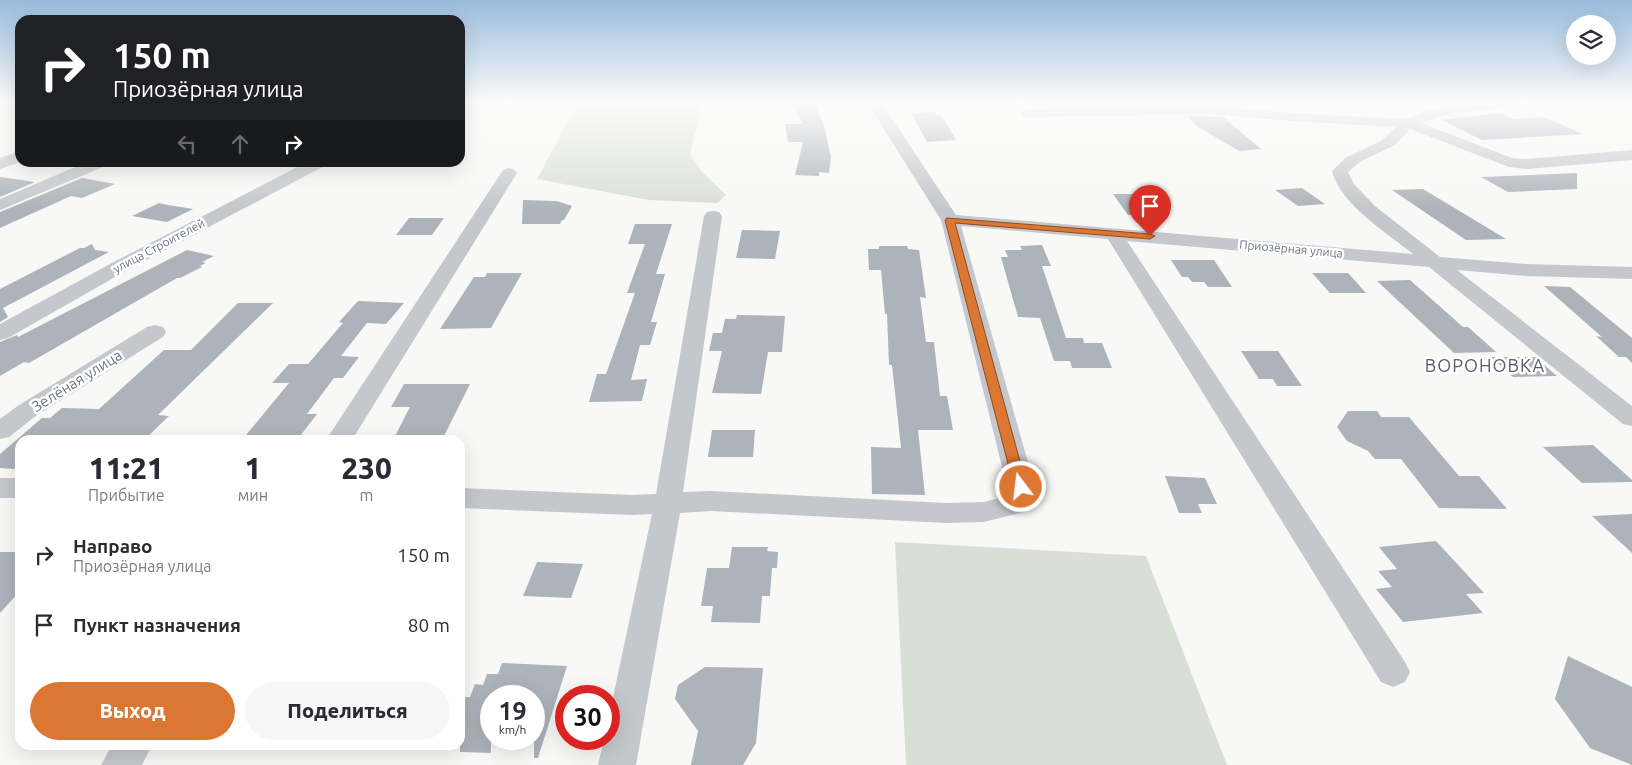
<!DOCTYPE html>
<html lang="ru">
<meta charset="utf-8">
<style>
:root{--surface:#fff;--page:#f7f7f7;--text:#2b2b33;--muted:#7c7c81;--accent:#db7633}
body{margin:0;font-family:Ubuntu,sans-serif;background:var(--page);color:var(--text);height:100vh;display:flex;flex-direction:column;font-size:19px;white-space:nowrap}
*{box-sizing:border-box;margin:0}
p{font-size:16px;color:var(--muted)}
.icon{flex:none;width:28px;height:28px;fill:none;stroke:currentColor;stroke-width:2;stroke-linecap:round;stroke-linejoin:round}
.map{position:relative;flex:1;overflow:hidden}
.drawer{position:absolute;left:15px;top:435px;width:450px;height:315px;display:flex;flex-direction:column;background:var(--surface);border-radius:15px;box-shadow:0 5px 20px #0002}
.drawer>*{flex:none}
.guide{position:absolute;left:15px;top:15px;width:450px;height:152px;border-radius:15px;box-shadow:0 5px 20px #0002;background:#202124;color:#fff;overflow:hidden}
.tools{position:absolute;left:1566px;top:15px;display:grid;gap:10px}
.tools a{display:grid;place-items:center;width:50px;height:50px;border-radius:50%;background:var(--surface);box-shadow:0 5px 20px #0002;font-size:25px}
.speed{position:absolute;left:480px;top:685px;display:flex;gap:10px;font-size:25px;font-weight:700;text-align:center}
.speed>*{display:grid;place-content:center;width:65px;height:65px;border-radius:50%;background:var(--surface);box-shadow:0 5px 20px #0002;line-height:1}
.speed small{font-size:12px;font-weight:400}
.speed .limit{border:8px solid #d22;background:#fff;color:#111}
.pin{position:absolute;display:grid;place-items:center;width:42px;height:42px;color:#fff;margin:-51px -21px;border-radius:50% 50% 50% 0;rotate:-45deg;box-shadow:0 0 5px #0007}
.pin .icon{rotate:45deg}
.me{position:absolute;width:55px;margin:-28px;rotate:345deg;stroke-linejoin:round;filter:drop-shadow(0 0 4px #0008)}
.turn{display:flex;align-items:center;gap:18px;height:105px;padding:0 15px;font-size:22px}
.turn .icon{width:65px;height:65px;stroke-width:2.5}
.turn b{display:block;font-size:35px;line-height:42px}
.lanes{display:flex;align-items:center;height:48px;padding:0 15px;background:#0003;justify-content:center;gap:25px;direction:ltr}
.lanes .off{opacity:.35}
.eta{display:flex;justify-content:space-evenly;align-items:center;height:85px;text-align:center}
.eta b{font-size:30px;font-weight:800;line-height:35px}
.primary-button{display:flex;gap:10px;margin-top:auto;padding:10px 15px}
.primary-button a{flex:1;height:58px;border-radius:30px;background:var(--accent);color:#fff;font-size:20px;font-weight:800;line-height:58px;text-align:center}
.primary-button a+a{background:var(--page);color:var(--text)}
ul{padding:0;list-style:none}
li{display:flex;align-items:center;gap:15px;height:70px;padding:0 15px}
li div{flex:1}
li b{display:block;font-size:19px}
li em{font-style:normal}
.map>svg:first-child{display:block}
.green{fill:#d9dfd7}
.building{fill:#adb3ba}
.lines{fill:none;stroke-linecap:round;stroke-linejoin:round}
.street{fill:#c4c7cb;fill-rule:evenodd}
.route{fill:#db7633;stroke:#8e4d21}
.labels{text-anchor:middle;stroke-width:5;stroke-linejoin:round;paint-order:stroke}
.far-street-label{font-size:12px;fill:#697485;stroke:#fff}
.street-label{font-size:15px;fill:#697485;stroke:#fff}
.quarter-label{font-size:18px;letter-spacing:1px;fill:#565e6b;stroke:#fff}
</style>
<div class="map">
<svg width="1632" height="765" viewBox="0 0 1632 765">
<rect width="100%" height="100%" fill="#f8f8f6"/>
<g class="green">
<polygon points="574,102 703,102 690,154 702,172 726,195 718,203 649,200 537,179 576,107"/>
<polygon points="895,542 1146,556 1227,765 906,765"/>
</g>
<g class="building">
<polygon points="793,102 814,102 824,126 831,157 829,173 819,172 819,176 795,175 803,142 788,142 785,124 802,124"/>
<polygon points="935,112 937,116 941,115 956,140 927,142 911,113"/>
<polygon points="1500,113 1514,119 1544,117 1583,134 1482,140 1442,120"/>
<polygon points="1187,116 1223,117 1261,149 1239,151 1197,126"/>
<polygon points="1577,173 1577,189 1508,192 1481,177"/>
<polygon points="0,177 35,182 0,197"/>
<polygon points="82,178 115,184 82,198 71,196 0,228 0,212"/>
<polygon points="1302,188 1325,204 1298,206 1275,190"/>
<polygon points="1423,189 1506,239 1466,240 1392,190"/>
<polygon points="1113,194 1139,194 1153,212 1146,212 1148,215 1128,215"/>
<polygon points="523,200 557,201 572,206 564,220 562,220 560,224 522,224"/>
<polygon points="159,203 168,205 193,209 167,222 132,216"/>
<polygon points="409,218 444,218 432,235 396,235"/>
<polygon points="635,224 672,224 656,274 665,274 651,322 657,322 650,345 640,345 631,380 647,379 642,401 589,402 597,374 606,374 635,293 627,293 645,244 628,244"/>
<polygon points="742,230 780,231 775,259 736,258"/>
<polygon points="92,244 95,250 109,252 3,308 8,317 0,322 0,289 80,248 84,248"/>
<polygon points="1042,245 1051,266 1042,266 1066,338 1083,338 1084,343 1102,343 1112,368 1072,368 1070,361 1054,361 1040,318 1018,317 1001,257 1008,257 1005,250 1022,250 1020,246"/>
<polygon points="879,246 907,246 908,249 919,250 926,298 920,297 926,342 934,342 940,396 947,396 953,430 918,430 925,495 872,494 871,447 901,448 892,365 889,365 887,314 885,314 881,270 869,270 868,249 879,249"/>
<polygon points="187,250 214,256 202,262 206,263 200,266 202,267 180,278 177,278 29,363 24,362 0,376 0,342 17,335 18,337"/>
<polygon points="1171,260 1214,260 1232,287 1208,287 1204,282 1192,282 1188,277 1182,277"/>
<polygon points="487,273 522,273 491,328 440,329 474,277 485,277"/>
<polygon points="1312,273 1348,273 1366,293 1330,293"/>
<polygon points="1410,280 1463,327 1468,327 1496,352 1454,353 1377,281"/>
<polygon points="1544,286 1570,287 1632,338 1632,363 1626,357 1619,357 1596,336 1602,337"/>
<polygon points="358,301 404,303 386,324 367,323 341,356 359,357 343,378 334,378 307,414 317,414 297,440 242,440 289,383 272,383 289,364 308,364 343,323 339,322"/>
<polygon points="238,303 273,303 158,415 169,416 144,440 20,440 20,463 14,469 0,468 0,454 42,418 50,418 62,408 99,409 164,350 191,350"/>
<polygon points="737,315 785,316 782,352 768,352 761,394 712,393 722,351 709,351 713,333 722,333 725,319 736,319"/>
<polygon points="1241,351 1278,351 1302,386 1277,386 1273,379 1259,379"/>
<polygon points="1491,357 1535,357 1557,376 1513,377"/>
<polygon points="404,384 470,384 442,440 393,440 410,407 391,407"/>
<polygon points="1348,411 1377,411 1381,417 1409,417 1459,476 1479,476 1507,509 1439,508 1401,459 1375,459 1368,451 1347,441 1337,427"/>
<polygon points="712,430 755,430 753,457 708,457"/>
<polygon points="1593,445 1632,480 1632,482 1582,483 1543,447"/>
<polygon points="1165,476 1205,478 1217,504 1198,504 1202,513 1179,513"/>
<polygon points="1632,514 1632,553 1592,516"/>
<polygon points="1436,541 1484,593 1466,594 1483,613 1403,622 1376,589 1392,587 1378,571 1397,569 1379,547"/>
<polygon points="732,547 768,547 767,551 778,552 777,568 772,568 770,596 762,596 760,623 711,622 713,606 701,606 707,568 729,568"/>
<polygon points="0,552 20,552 20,591 0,613"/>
<polygon points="537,562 583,564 571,598 523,596"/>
<polygon points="1568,656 1632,687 1632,765 1590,748 1555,699"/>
<polygon points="502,663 567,666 538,758 534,758 534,696 491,696 491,753 460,752 460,697 470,697 475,684 483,685 487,674 498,674"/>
<polygon points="705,667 763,668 756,743 743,765 691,765 698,731 675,699 678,685"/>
</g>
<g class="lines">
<g class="street">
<path d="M867,102H881L956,215L1413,254C1387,233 1340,204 1332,171L1345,158L1381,141L1396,127L1292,121L1213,114L1028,117L1023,116L1021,113L1023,110L1028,109L1213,106L1292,113L1407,119L1426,111L1460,104L1479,102H1522L1520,105L1515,106L1445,115L1421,123L1512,158L1527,159L1632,150V160L1527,169L1509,167L1410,129L1395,145L1361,161L1348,172L1354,184L1375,206L1440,257L1526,264L1632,267V279L1526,276L1457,270L1632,406V426L1623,424L1429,267L1127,241L1405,662L1410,672L1405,682L1393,687L1381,682L1108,239L961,226L1035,487L1024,512L984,522L946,523L711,511L680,513L636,765H598L604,739H609V716L652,514L632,515L460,508V488L632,495L656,494L704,216L707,212L713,211L719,212L722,216L683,492L711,491L946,503L984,502L1003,497L1007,487L941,220Z"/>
<polygon points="20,151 20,162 0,169 0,158"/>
<polygon points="87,162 110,162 108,165 0,210 0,199"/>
<polygon points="307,162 328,162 326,165 124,272 8,338 0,340 0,324 110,264"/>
<polygon points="509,168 515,170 517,173 352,440 326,440 501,173 503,170"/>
<polygon points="155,325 163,327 166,332 163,337 37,415 9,437 0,439 0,419 19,405 147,327"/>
<rect x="0" y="478" width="20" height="20"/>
<polygon points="112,745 152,745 142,765 101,765"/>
</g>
</g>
<linearGradient id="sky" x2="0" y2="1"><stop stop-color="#98bcdd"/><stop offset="0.49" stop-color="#fcfcfb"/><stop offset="1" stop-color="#fcfcfb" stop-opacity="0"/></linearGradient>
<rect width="1632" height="209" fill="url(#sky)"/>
<polygon class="route" points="947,218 1150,234 1155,236 1150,239 955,223 1027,487 1026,490 1016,490 1014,487 945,220"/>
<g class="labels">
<g class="far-street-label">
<text transform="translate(159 246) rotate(-28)" y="4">улица Строителей</text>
<text transform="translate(1291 249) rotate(5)" y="4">Приозёрная улица</text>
</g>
<g class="street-label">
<text transform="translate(77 381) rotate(-32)" y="5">Зелёная улица</text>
</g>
<g class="quarter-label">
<text x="1485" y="372">ВОРОНОВКА</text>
</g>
</g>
</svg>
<div class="tools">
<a><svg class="icon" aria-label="layers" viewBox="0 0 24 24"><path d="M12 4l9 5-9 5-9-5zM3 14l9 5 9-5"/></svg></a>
</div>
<div class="speed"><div>19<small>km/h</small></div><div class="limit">30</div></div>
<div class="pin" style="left:1150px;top:236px;background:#d93025"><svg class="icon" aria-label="arrive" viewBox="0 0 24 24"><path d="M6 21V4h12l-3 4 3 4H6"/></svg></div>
<svg class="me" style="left:1021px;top:487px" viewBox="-20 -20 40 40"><circle r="17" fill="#db7633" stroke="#fff" stroke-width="3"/><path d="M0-11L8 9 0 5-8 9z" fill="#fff"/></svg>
<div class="guide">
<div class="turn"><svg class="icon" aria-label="right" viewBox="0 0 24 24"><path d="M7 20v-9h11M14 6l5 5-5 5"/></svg><div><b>150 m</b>Приозёрная улица</div></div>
<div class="lanes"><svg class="icon off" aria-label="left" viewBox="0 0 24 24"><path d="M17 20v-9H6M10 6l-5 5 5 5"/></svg><svg class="icon off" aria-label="ahead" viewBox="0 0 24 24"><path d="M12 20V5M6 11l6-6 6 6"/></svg><svg class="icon" aria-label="right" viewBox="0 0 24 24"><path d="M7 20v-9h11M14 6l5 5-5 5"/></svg></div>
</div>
<section class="drawer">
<div class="eta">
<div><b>11:21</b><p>Прибытие</p></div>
<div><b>1</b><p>мин</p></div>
<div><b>230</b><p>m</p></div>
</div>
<ul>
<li><svg class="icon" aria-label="right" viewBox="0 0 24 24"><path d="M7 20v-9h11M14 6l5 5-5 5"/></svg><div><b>Направо</b><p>Приозёрная улица</p></div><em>150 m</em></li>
<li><svg class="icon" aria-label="arrive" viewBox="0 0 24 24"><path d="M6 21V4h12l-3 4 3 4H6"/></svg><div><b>Пункт назначения</b></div><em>80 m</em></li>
</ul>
<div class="primary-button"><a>Выход</a><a>Поделиться</a></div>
</section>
</div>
